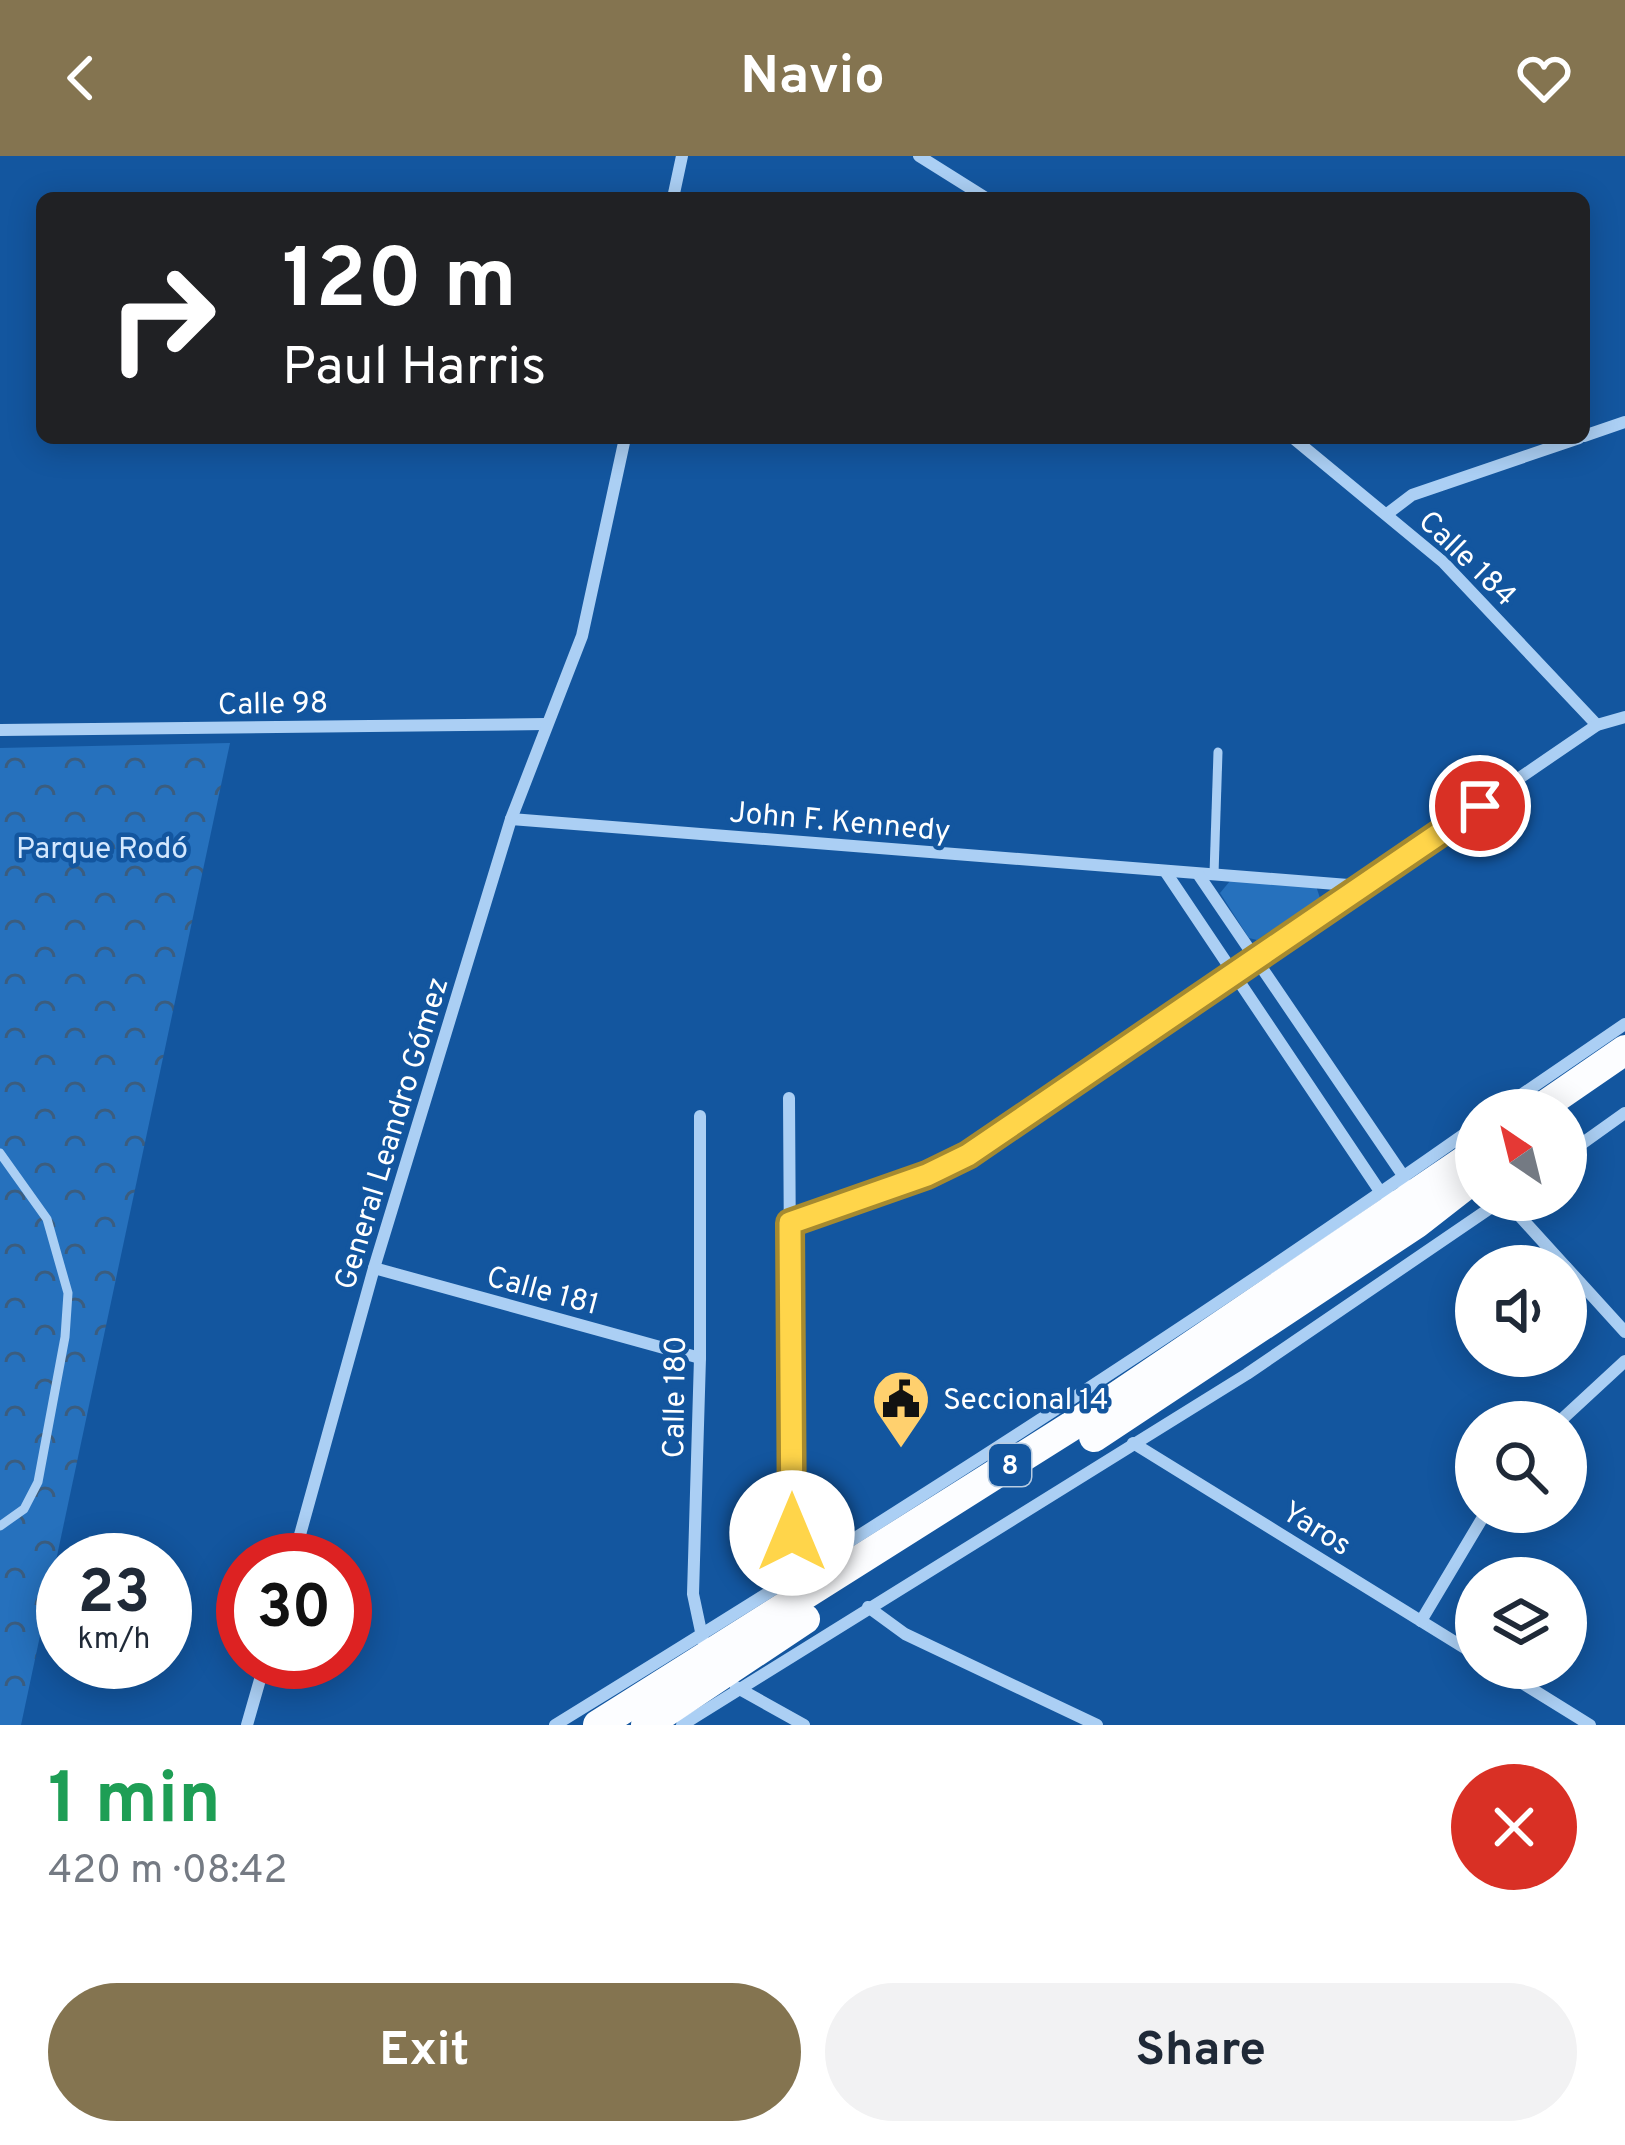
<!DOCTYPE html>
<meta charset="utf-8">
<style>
:root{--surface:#fff;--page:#f2f2f3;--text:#1f2937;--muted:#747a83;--accent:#847450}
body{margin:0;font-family:Overpass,sans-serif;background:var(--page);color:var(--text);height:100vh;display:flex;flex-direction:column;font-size:45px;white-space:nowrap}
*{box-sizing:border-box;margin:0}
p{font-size:39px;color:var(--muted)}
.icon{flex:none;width:66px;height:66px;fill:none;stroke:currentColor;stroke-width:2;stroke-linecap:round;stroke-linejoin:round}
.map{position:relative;height:1569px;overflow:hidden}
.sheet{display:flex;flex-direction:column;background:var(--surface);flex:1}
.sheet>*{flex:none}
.hud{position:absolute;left:36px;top:36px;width:1554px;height:252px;border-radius:18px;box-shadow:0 6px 30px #0003;background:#202124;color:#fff;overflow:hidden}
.needle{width:78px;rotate:325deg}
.buttons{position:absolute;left:1455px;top:933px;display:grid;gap:24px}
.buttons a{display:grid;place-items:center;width:132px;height:132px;border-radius:50%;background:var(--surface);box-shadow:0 6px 30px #0003;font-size:60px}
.speed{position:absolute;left:36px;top:1377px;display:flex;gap:24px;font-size:60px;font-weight:700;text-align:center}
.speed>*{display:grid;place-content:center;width:156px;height:156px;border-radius:50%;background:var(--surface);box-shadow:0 6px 30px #0003;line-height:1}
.speed small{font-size:30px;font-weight:400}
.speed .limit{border:18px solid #d22;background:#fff;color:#111}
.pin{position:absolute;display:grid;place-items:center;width:102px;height:102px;color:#fff;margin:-51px;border:6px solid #fff;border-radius:50%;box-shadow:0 3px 12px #0007}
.me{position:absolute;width:132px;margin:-66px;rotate:0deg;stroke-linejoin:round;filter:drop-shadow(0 0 9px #0008)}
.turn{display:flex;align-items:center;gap:42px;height:252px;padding:0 48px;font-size:54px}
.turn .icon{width:156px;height:156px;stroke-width:2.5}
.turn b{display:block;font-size:84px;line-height:102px}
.round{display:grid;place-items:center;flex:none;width:126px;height:126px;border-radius:63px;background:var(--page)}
.summary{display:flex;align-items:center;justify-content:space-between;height:204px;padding:0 48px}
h1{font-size:72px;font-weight:700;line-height:90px;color:#1e9e55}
.cta{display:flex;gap:24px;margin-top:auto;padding:24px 48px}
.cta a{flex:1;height:138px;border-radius:72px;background:var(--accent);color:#fff;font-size:48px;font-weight:700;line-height:138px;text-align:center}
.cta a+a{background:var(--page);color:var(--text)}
header{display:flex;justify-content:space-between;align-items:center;height:156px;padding:0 48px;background:var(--accent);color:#fff;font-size:54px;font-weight:700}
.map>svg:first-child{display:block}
.grass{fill:#2671bd}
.park{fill:url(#park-crowns)}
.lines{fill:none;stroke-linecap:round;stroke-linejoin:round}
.service{stroke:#abcff4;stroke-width:9}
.minor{stroke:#abcff4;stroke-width:12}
.trunk{stroke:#fcfdff;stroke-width:30}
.route-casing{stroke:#a68a30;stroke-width:30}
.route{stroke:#ffd54a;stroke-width:21}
.labels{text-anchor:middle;stroke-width:9;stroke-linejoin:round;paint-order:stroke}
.shield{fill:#13569f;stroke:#b8cce2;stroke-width:3}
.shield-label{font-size:27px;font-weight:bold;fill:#fff}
.street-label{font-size:30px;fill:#fff;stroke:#13569f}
.park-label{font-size:30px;fill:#d4e8fe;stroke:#13569f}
.poi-label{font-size:30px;fill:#fff;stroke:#13569f;text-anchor:start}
</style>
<header><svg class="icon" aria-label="back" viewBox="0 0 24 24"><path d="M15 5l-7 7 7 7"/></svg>Navio<svg class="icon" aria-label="heart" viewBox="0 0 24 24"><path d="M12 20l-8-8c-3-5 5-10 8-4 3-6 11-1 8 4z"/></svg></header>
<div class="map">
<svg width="1625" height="1569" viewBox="0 0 1625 1569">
<defs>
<pattern id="park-crowns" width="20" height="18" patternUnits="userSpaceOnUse" patternTransform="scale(3)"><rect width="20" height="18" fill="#2671bd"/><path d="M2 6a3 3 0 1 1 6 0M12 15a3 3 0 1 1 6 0" fill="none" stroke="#3b5d7f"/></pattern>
</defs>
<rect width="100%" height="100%" fill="#13569f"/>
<polygon class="grass" points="1230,725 1316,730 1320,742 1257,784 1249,782 1220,737"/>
<polygon class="park" points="230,587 21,1569 0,1569 0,592"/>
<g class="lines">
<g class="service">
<polyline points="1214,718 1218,596"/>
<polyline points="0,997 47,1063 68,1137 65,1181 38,1326 24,1353 0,1370"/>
</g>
<g class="minor">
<polyline points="919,0 986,42"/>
<polyline points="673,42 682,0"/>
<polyline points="1584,280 1625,266"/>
<polyline points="1293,282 1443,406 1597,569"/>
<polyline points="1387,358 1412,339 1579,282"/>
<polyline points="0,574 546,568"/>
<polyline points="511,663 1361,730"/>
<polyline points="1165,715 1381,1037 1388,1038"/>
<polyline points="1198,718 1404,1021 1402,1027"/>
<polyline points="789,942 792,1422"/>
<polyline points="1499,954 1625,868"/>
<polyline points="700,960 700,1202 693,1438 703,1485"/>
<polyline points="1566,999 1625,957"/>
<polyline points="1505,1044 1565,1110"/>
<polyline points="790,1067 927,1019 968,999 1597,569 1625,561"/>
<polyline points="1566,1111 1625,1176"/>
<polyline points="374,1112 700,1202"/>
<polyline points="1559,1266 1625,1205"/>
<polyline points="1133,1287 1476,1499"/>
<polyline points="293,1404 374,1112 511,663 582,480 625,282"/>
<polyline points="868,1451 905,1478 1097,1569"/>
<polyline points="1421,1465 1486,1356"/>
<polyline points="1498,1512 1590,1569"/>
<polyline points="736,1531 804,1569"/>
<polyline points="247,1569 265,1506"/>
<path d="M555,1569C867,1377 1176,1181 1476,970"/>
<polyline points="682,1569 1247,1218 1502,1044"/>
</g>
<g class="trunk">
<polyline points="1538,954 1625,894"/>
<polyline points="1094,1281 1417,1067 1476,1021"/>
<polyline points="598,1569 1097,1254 1476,997"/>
<polyline points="646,1569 805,1463"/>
</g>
</g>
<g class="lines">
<defs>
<polyline id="route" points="792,1377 790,1067 927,1019 968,999 1480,650"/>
</defs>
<use href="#route" class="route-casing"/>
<use href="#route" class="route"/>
</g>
<defs>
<symbol id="civic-pin" viewBox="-11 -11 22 30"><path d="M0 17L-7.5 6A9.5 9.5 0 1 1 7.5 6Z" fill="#ffd06e" stroke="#13569f"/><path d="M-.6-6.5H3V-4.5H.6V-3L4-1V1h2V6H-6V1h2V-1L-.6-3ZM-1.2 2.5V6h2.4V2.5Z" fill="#111"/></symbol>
</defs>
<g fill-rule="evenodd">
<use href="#civic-pin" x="868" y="1210" width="66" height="90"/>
</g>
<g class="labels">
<rect class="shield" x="989" y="1288" width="42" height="42" rx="9"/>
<g class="shield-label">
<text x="1010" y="1318">8</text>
</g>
<g class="street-label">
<text transform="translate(1468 402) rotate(44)" y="10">Calle 184</text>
<text transform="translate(273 547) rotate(-1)" y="10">Calle 98</text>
<text transform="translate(840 665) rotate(5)" y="10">John F. Kennedy</text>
<text transform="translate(391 977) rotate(-73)" y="10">General Leandro Gómez</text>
<text transform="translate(543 1134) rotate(15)" y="10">Calle 181</text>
<text transform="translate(674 1241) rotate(-89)" y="10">Calle 180</text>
<text transform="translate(1317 1372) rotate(32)" y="10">Yaros</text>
</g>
<g class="park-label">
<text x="102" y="702">Parque Rodó</text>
</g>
<g class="poi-label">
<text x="943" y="1253">Seccional 14</text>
</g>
</g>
</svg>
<div class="buttons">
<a><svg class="needle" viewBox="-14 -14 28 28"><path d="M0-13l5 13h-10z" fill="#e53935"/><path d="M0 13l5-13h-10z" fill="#747a83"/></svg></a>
<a><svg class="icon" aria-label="sound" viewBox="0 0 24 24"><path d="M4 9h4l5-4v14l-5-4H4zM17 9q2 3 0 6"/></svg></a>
<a><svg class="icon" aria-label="search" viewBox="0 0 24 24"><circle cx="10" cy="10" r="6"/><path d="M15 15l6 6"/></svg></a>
<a><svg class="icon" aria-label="layers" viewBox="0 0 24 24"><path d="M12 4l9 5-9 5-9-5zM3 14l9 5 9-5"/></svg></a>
</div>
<div class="speed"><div>23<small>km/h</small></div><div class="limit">30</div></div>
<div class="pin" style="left:1480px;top:650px;background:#d93025"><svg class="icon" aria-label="arrive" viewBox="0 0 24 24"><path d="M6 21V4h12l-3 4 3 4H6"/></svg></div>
<svg class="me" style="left:792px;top:1377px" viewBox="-20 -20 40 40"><circle r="19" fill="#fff"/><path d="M0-13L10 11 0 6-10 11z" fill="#ffd54a"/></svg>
<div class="hud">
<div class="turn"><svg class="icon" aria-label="right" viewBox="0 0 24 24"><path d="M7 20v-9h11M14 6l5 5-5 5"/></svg><div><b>120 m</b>Paul Harris</div></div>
</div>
</div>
<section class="sheet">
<div class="summary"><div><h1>1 min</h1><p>420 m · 08:42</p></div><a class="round" style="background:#d93025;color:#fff"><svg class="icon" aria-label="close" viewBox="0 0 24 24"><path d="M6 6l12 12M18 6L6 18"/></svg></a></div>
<div class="cta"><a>Exit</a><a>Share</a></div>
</section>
